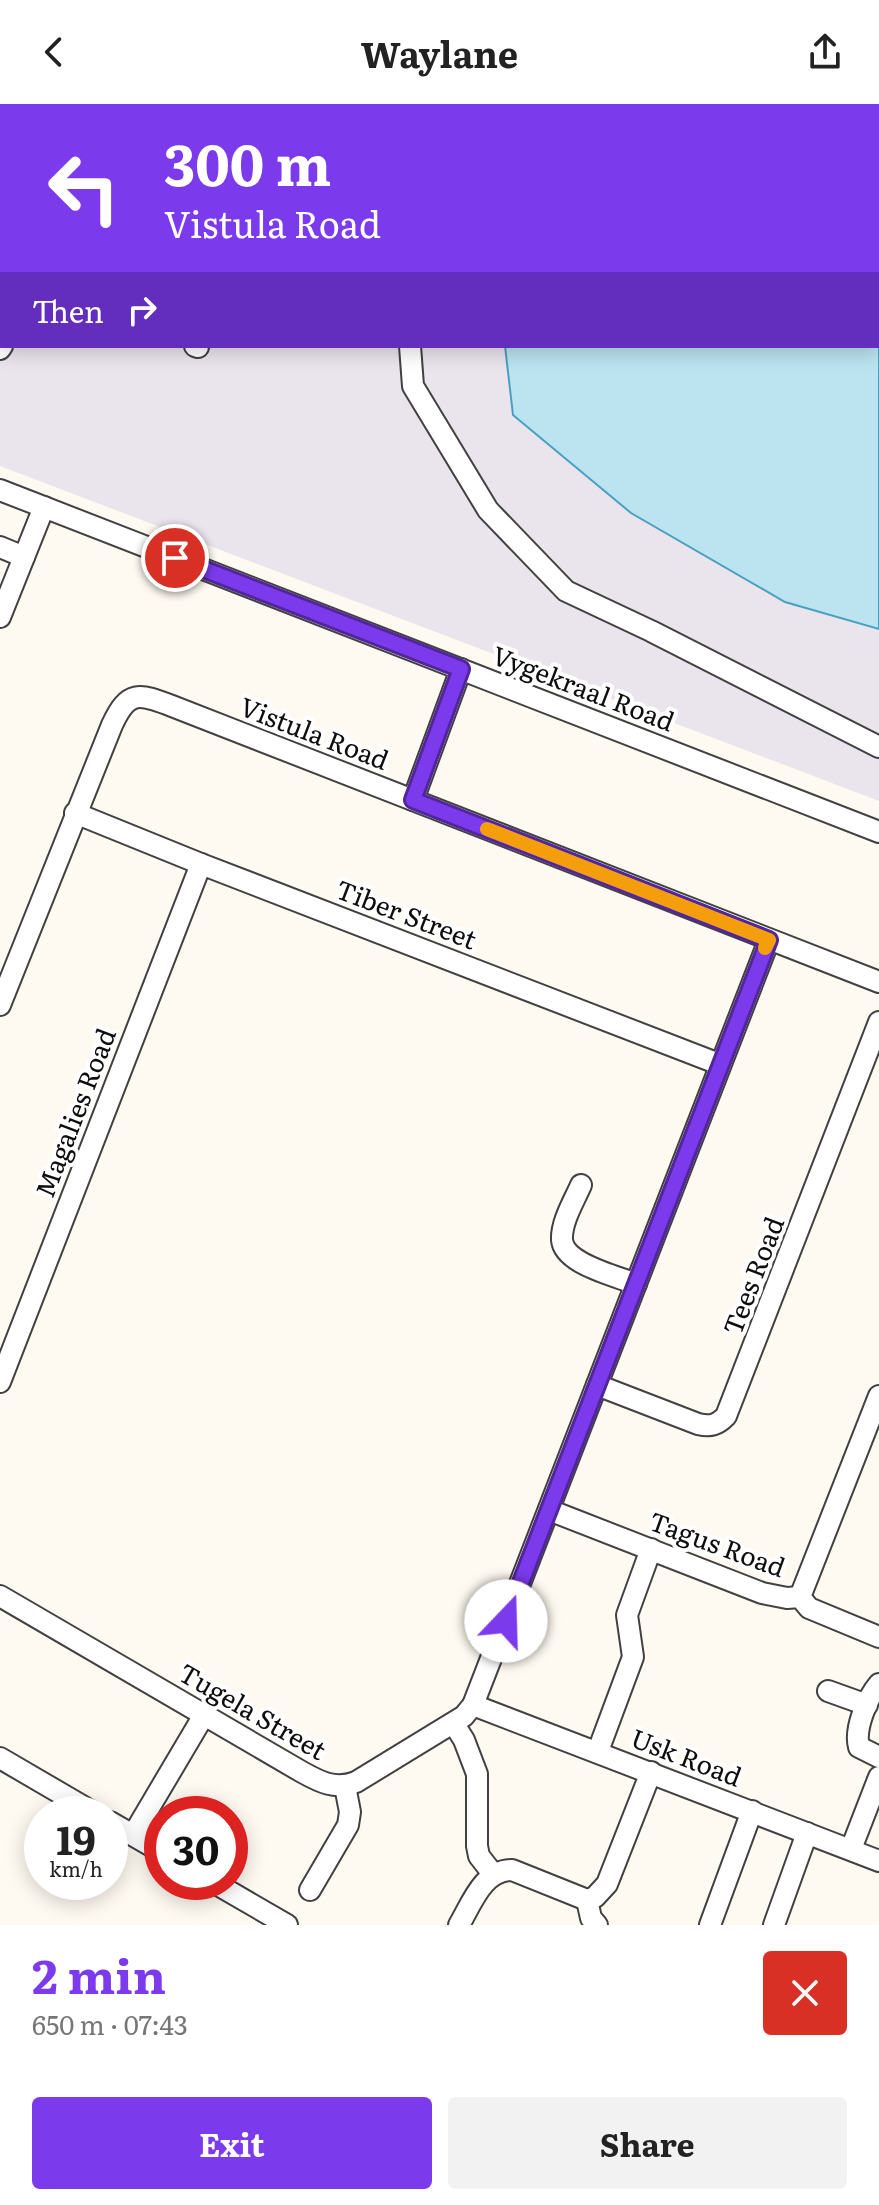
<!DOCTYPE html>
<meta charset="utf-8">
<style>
:root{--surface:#fff;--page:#f2f2f2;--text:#222;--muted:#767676;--accent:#7c3aed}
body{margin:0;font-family:Literata,serif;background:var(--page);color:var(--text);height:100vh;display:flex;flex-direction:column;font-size:30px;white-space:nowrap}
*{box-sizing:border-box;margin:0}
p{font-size:26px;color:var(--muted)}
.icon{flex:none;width:44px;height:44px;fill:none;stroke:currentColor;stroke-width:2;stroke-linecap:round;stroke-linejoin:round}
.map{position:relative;height:1821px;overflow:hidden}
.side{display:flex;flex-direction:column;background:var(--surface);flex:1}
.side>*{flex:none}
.top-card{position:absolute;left:0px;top:0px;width:880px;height:244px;box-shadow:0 4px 20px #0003;background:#7c3aed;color:#fff;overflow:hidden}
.speed{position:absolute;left:24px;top:1692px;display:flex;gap:16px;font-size:40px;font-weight:700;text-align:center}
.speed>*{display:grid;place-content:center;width:104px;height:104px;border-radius:50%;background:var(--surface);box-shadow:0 4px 20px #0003;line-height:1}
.speed small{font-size:20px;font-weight:400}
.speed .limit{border:12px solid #d22;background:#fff;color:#111}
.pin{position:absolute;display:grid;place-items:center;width:68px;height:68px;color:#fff;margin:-34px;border:4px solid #fff;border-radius:50%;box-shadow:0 2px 8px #0007}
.me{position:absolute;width:88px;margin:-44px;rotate:21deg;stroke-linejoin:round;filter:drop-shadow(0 0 6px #0008)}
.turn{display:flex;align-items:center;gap:28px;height:168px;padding:0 32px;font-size:36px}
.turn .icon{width:104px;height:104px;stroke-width:2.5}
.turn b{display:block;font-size:56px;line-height:68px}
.then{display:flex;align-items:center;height:76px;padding:0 32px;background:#0003;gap:16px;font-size:30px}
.round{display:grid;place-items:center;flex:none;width:84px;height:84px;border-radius:8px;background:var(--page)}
.overview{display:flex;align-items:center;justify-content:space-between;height:136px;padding:0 32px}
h1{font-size:48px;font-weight:700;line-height:60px;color:var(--accent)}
.button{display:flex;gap:16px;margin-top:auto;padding:16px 32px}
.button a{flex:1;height:92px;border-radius:8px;background:var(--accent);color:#fff;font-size:32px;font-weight:700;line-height:92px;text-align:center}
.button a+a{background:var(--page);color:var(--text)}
header{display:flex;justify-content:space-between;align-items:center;height:104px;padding:0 32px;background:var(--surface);font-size:36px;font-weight:700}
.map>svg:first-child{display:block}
.industrial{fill:#eae4ec;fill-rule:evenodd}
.water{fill:#bbe3f0;stroke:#49a0c0;stroke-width:2}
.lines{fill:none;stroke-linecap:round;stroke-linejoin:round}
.minor-casing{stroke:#414141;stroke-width:24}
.path{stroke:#303030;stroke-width:3;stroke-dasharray:8 4;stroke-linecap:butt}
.minor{stroke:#fff;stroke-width:20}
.route-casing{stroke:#51269a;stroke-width:20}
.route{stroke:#7c3aed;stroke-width:14}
.slow{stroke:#f59e0b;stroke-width:14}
.labels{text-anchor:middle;stroke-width:8;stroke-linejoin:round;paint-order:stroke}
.street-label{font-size:26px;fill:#0e0e0e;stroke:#fff}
</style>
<header><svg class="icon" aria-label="back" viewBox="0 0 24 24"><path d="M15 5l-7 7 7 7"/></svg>Waylane<svg class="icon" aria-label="share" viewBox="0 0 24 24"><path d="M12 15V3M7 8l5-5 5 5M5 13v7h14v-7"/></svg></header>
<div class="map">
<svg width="879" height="1821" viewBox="0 0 879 1821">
<rect width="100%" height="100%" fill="#fefaf1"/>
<path class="industrial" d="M0,0H879V697L0,362ZM2,2H878V242H2Z"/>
<polygon class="water" points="500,0 879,0 879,525 785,498 631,409 513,311 505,242 878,242 878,2 498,2"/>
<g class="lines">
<defs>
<g id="minor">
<polyline points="161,2 162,0"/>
<polyline points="427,2 428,0"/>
<polyline points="195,242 198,243"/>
<polyline points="410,242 413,282 488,406 566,487 651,527 879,643"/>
<polyline points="0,245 2,242"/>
<polyline points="0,386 879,728"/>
<polyline points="0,443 24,453"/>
<polyline points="0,513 44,403"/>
<polyline points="413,696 461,565"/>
<polyline points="75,709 201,760 719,960"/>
<path d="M0,901L112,621C128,586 139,589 172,602L879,878"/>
<path d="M581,1081C574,1097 561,1118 562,1136C564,1160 616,1172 636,1180"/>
<polyline points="0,1278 201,760"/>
<path d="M597,1281L698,1320C711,1323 717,1321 726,1312L879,918"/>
<polyline points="549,1406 762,1489 787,1494 800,1493"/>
<path d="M0,1492L302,1668C320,1678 335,1686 356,1678L464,1612L473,1601L769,836"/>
<polyline points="800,1493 879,1292"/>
<polyline points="800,1493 809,1504 879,1533"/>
<path d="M879,1580C867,1594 854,1625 859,1643L879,1653"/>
<polyline points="828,1587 867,1601"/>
<polyline points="473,1601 879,1757"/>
<polyline points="454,1620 464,1636 477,1670 477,1742 479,1752 493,1770"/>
<polyline points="598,1647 633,1553 627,1511 651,1445"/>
<polyline points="0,1654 96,1710"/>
<polyline points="110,1718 162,1748"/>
<polyline points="133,1731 204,1611"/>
<polyline points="851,1745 879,1673"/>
<polyline points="213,1778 287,1821"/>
<polyline points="310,1786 348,1721 350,1708 345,1682"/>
<polyline points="587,1796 591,1814 597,1821"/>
<path d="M459,1821C472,1799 483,1766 512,1766L587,1796L595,1793L607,1780L651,1668"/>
<polyline points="710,1821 752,1707"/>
<polyline points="774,1821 807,1729"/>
</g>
</defs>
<use href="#minor" class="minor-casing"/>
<polyline class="path" points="184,0 187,2"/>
<use href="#minor" class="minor"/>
</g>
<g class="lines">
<defs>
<polyline id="route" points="175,454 461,565 413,696 769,836 506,1517"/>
</defs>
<use href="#route" class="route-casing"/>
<use href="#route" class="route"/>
<polyline class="slow" points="487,725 769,836 765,844"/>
</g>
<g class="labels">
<g class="street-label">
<text transform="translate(583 585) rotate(21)" y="9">Vygekraal Road</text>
<text transform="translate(314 630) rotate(21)" y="9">Vistula Road</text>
<text transform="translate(406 811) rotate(21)" y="9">Tiber Street</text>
<text transform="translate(76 1009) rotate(-69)" y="9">Magalies Road</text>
<text transform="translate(754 1172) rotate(-69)" y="9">Tees Road</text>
<text transform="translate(717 1441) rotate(20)" y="9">Tagus Road</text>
<text transform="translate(252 1608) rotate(30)" y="9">Tugela Street</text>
<text transform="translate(686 1654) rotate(21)" y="9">Usk Road</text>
</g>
</g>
</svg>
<div class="speed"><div>19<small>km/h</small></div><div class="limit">30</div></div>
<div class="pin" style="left:175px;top:454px;background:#d93025"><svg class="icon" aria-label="arrive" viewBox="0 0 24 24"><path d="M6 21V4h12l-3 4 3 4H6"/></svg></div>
<svg class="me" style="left:506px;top:1517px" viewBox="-20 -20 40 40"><circle r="19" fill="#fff"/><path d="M0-13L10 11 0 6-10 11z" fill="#7c3aed"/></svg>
<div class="top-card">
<div class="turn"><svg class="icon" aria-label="left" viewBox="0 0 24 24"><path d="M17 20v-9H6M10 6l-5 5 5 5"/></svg><div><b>300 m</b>Vistula Road</div></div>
<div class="then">Then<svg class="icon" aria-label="right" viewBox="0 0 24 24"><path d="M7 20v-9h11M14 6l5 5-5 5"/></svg></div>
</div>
</div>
<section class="side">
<div class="overview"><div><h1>2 min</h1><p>650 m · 07:43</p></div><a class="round" style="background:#d93025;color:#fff"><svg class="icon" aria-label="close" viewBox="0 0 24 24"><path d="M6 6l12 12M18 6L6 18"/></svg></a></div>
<div class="button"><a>Exit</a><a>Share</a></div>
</section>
